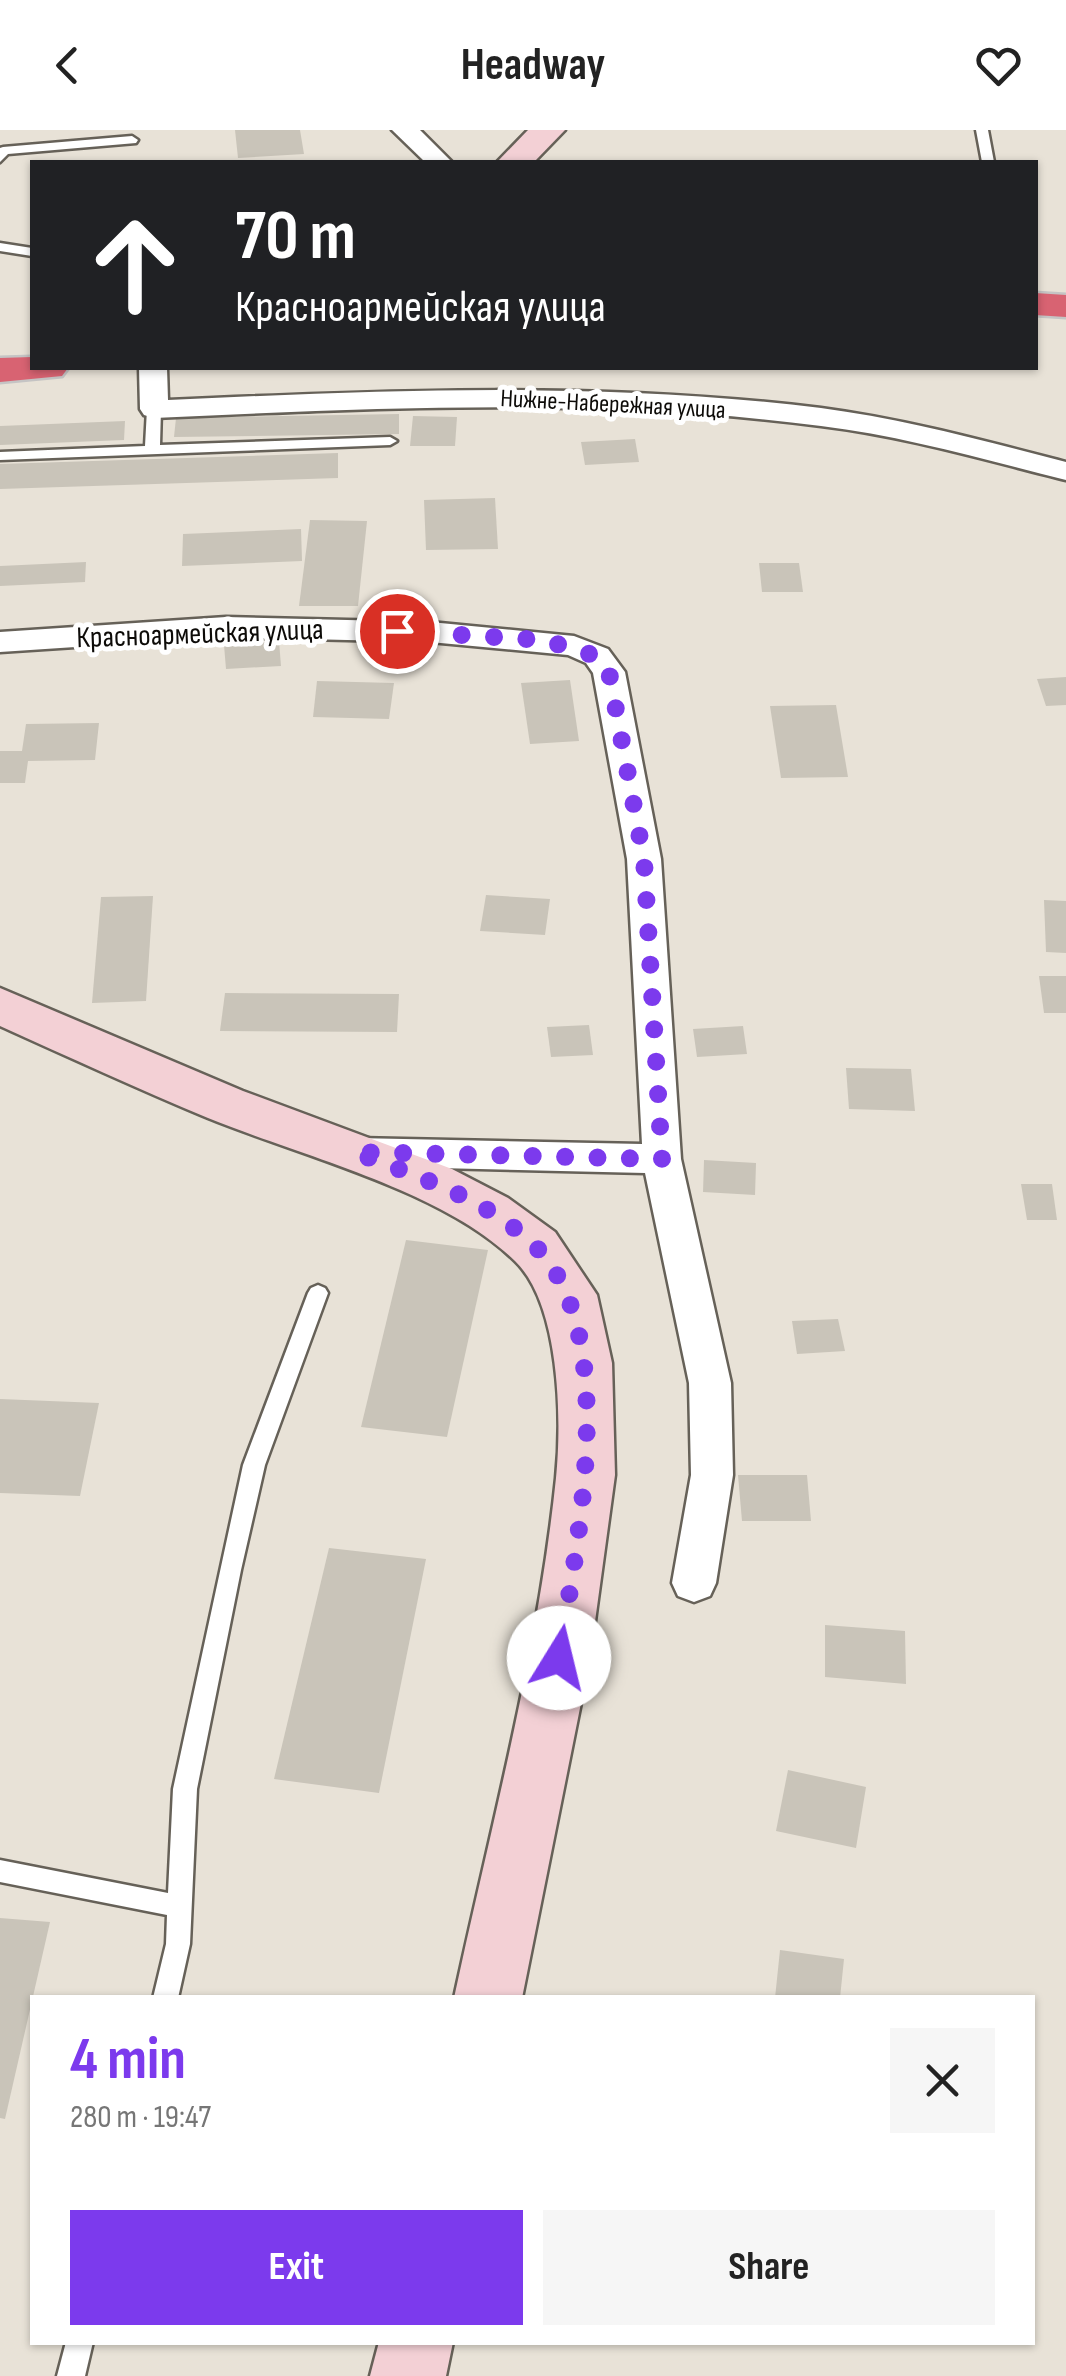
<!DOCTYPE html>
<meta charset="utf-8">
<style>
:root{--surface:#fff;--page:#f6f6f6;--text:#222;--muted:#767676;--accent:#7c3aed}
body{margin:0;font-family:"Sofia Sans Condensed",sans-serif;background:var(--page);color:var(--text);height:100vh;display:flex;flex-direction:column;font-size:38px;white-space:nowrap}
*{box-sizing:border-box;margin:0}
p{font-size:32px;color:var(--muted)}
.icon{flex:none;width:55px;height:55px;fill:none;stroke:currentColor;stroke-width:2;stroke-linecap:round;stroke-linejoin:round}
.map{position:relative;flex:1;overflow:hidden}
.drawer{position:absolute;left:30px;top:1865px;width:1005px;height:350px;display:flex;flex-direction:column;background:var(--surface);border-radius:0px;box-shadow:0 2px 8px #0004}
.drawer>*{flex:none}
.guide{position:absolute;left:30px;top:30px;width:1008px;height:210px;border-radius:0px;box-shadow:0 2px 8px #0004;background:#202124;color:#fff;overflow:hidden}
.pin{position:absolute;display:grid;place-items:center;width:85px;height:85px;color:#fff;margin:-42px;border:5px solid #fff;border-radius:50%;box-shadow:0 2px 10px #0007}
.me{position:absolute;width:110px;margin:-55px;rotate:9deg;stroke-linejoin:round;filter:drop-shadow(0 0 8px #0008)}
.turn{display:flex;align-items:center;gap:35px;height:210px;padding:0 40px;font-size:45px}
.turn .icon{width:130px;height:130px;stroke-width:2.5}
.turn b{display:block;font-size:70px;line-height:85px}
.round{display:grid;place-items:center;flex:none;width:105px;height:105px;border-radius:0px;background:var(--page)}
.overview{display:flex;align-items:center;justify-content:space-between;height:170px;padding:0 40px}
h1{font-size:60px;font-weight:700;line-height:75px;color:var(--accent)}
.button{display:flex;gap:20px;margin-top:auto;padding:20px 40px}
.button a{flex:1;height:115px;border-radius:0px;background:var(--accent);color:#fff;font-size:40px;font-weight:700;line-height:115px;text-align:center}
.button a+a{background:var(--page);color:var(--text)}
header{display:flex;justify-content:space-between;align-items:center;height:130px;padding:0 40px;background:var(--surface);font-size:45px;font-weight:700}
.map>svg:first-child{display:block}
.building{fill:#c9c4b9}
.lines{fill:none;stroke-linecap:round;stroke-linejoin:round}
.lane-casing{stroke:#666158;stroke-width:5}
.street-casing{stroke:#666158;stroke-width:5}
.secondary-casing{stroke:#666158;stroke-width:5}
.highway-casing{stroke:#c5c4c4;stroke-width:5}
.lane{fill:#fff;fill-rule:evenodd}
.street{fill:#fff;fill-rule:evenodd}
.secondary{fill:#f3d0d5;fill-rule:evenodd}
.highway{fill:#d86372;fill-rule:evenodd}
.route{stroke:#7c3aed;stroke-width:18;stroke-dasharray:0 32.4}
.labels{text-anchor:middle;stroke-width:10;stroke-linejoin:round;paint-order:stroke}
.far-street-label{font-size:25px;fill:#0d0b08;stroke:#fff}
.street-label{font-size:30px;fill:#0d0b08;stroke:#fff}
</style>
<header><svg class="icon" aria-label="back" viewBox="0 0 24 24"><path d="M15 5l-7 7 7 7"/></svg>Headway<svg class="icon" aria-label="heart" viewBox="0 0 24 24"><path d="M12 20l-8-8c-3-5 5-10 8-4 3-6 11-1 8 4z"/></svg></header>
<div class="map">
<svg width="1066" height="2246" viewBox="0 0 1066 2246">
<rect width="100%" height="100%" fill="#e8e2d7"/>
<g class="building">
<polygon points="235,0 300,0 304,24 238,28"/>
<polygon points="399,284 399,304 174,307 176,288"/>
<polygon points="413,286 457,287 455,316 410,316"/>
<polygon points="125,291 124,310 0,315 0,296"/>
<polygon points="635,309 639,332 585,335 581,312"/>
<polygon points="338,323 338,348 0,359 0,334"/>
<polygon points="495,368 498,419 426,420 424,370"/>
<polygon points="310,390 367,391 358,476 299,476"/>
<polygon points="301,399 302,431 182,436 183,404"/>
<polygon points="86,432 85,452 0,456 0,436"/>
<polygon points="759,433 799,433 803,462 762,462"/>
<polygon points="279,511 281,536 226,539 224,515"/>
<polygon points="1066,547 1066,575 1046,576 1037,549"/>
<polygon points="570,550 579,611 530,614 521,553"/>
<polygon points="317,551 394,553 389,589 313,587"/>
<polygon points="836,575 848,647 781,648 770,576"/>
<polygon points="99,593 95,630 28,631 25,653 0,653 0,621 22,621 26,594"/>
<polygon points="486,765 550,769 545,805 480,801"/>
<polygon points="153,766 146,871 92,873 101,767"/>
<polygon points="1044,770 1066,771 1066,823 1046,822"/>
<polygon points="1039,846 1066,846 1066,883 1044,883"/>
<polygon points="225,863 399,864 397,902 220,901"/>
<polygon points="589,895 593,925 551,927 547,897"/>
<polygon points="743,896 747,924 697,927 693,899"/>
<polygon points="846,938 911,939 915,981 849,979"/>
<polygon points="704,1030 756,1033 755,1065 703,1062"/>
<polygon points="1021,1054 1052,1054 1057,1090 1027,1090"/>
<polygon points="406,1110 488,1120 447,1307 361,1297"/>
<polygon points="838,1189 845,1221 797,1224 792,1191"/>
<polygon points="0,1269 99,1273 80,1366 0,1363"/>
<polygon points="738,1345 807,1345 811,1391 742,1391"/>
<polygon points="329,1418 426,1429 379,1663 274,1649"/>
<polygon points="825,1495 905,1501 906,1554 825,1547"/>
<polygon points="788,1640 866,1657 856,1718 776,1701"/>
<polygon points="0,1788 50,1792 5,1989 0,1988"/>
<polygon points="780,1820 844,1829 840,1868 775,1868"/>
</g>
<g class="lines">
<defs>
<g id="lane">
<polygon points="976,0 988,0 994,32 982,32"/>
<polygon points="132,6 138,10 136,13 8,24 0,32 0,18 3,17"/>
<polygon points="0,113 32,118 32,126 0,121"/>
<polygon points="154,275 161,279 160,315 390,307 397,311 390,315 0,330 0,322 145,316 147,279"/>
<polygon points="318,1155 325,1158 328,1163 265,1335 241,1440 197,1659 190,1814 178,1868 153,1868 166,1814 167,1785 0,1752 0,1730 168,1763 173,1659 243,1335 308,1163 311,1158"/>
<polygon points="66,2212 93,2212 85,2246 57,2246"/>
</g>
<g id="street">
<polygon points="392,0 420,0 452,32 425,32"/>
<path d="M139,238H167L168,270C387,260 602,251 821,278C904,289 985,311 1066,332V350C985,330 904,306 821,296C599,267 377,278 154,288L144,285L140,279Z"/>
<polygon points="226,487 430,492 574,506 608,519 625,542 661,729 681,1029 731,1253 733,1345 716,1453 710,1466 694,1472 678,1466 672,1453 691,1345 689,1253 645,1043 356,1036 342,1032 337,1022 342,1012 356,1008 642,1014 627,729 593,543 586,533 568,525 430,512 226,507 0,522 0,502"/>
</g>
<g id="secondary">
<polygon points="528,0 565,0 534,32 497,32"/>
<path d="M0,858L243,961L452,1039L508,1068L555,1102L597,1165L612,1233L615,1345L590,1528L522,1868H454C491,1696 538,1523 556,1348C562,1288 560,1174 515,1131C443,1060 301,1026 208,988C138,959 69,927 0,896Z"/>
<polygon points="379,2212 453,2212 446,2246 370,2246"/>
</g>
<g id="highway">
<polygon points="1035,163 1066,165 1066,187 1035,185"/>
<polygon points="32,227 32,238 68,238 62,246 0,252 0,228"/>
</g>
</defs>
<use href="#lane" class="lane-casing"/>
<use href="#street" class="street-casing"/>
<use href="#secondary" class="secondary-casing"/>
<use href="#highway" class="highway-casing"/>
<use href="#lane" class="lane"/>
<use href="#street" class="street"/>
<use href="#secondary" class="secondary"/>
<use href="#highway" class="highway"/>
</g>
<g class="lines">
<path class="route" d="M397,501L544,510L596,526L609,542L644,730L662,1029L354,1022C416,1046 486,1068 535,1116C623,1204 576,1417 559,1528"/>
</g>
<g class="labels">
<g class="far-street-label">
<text transform="translate(613 273) rotate(3)" y="9">Нижне-Набережная улица</text>
</g>
<g class="street-label">
<text transform="translate(200 503) rotate(-2)" y="10">Красноармейская улица</text>
</g>
</g>
</svg>
<div class="pin" style="left:397px;top:501px;background:#d93025"><svg class="icon" aria-label="arrive" viewBox="0 0 24 24"><path d="M6 21V4h12l-3 4 3 4H6"/></svg></div>
<svg class="me" style="left:559px;top:1528px" viewBox="-20 -20 40 40"><circle r="19" fill="#fff"/><path d="M0-13L10 11 0 6-10 11z" fill="#7c3aed"/></svg>
<div class="guide">
<div class="turn"><svg class="icon" aria-label="ahead" viewBox="0 0 24 24"><path d="M12 20V5M6 11l6-6 6 6"/></svg><div><b>70 m</b>Красноармейская улица</div></div>
</div>
<section class="drawer">
<div class="overview"><div><h1>4 min</h1><p>280 m · 19:47</p></div><a class="round"><svg class="icon" aria-label="close" viewBox="0 0 24 24"><path d="M6 6l12 12M18 6L6 18"/></svg></a></div>
<div class="button"><a>Exit</a><a>Share</a></div>
</section>
</div>
